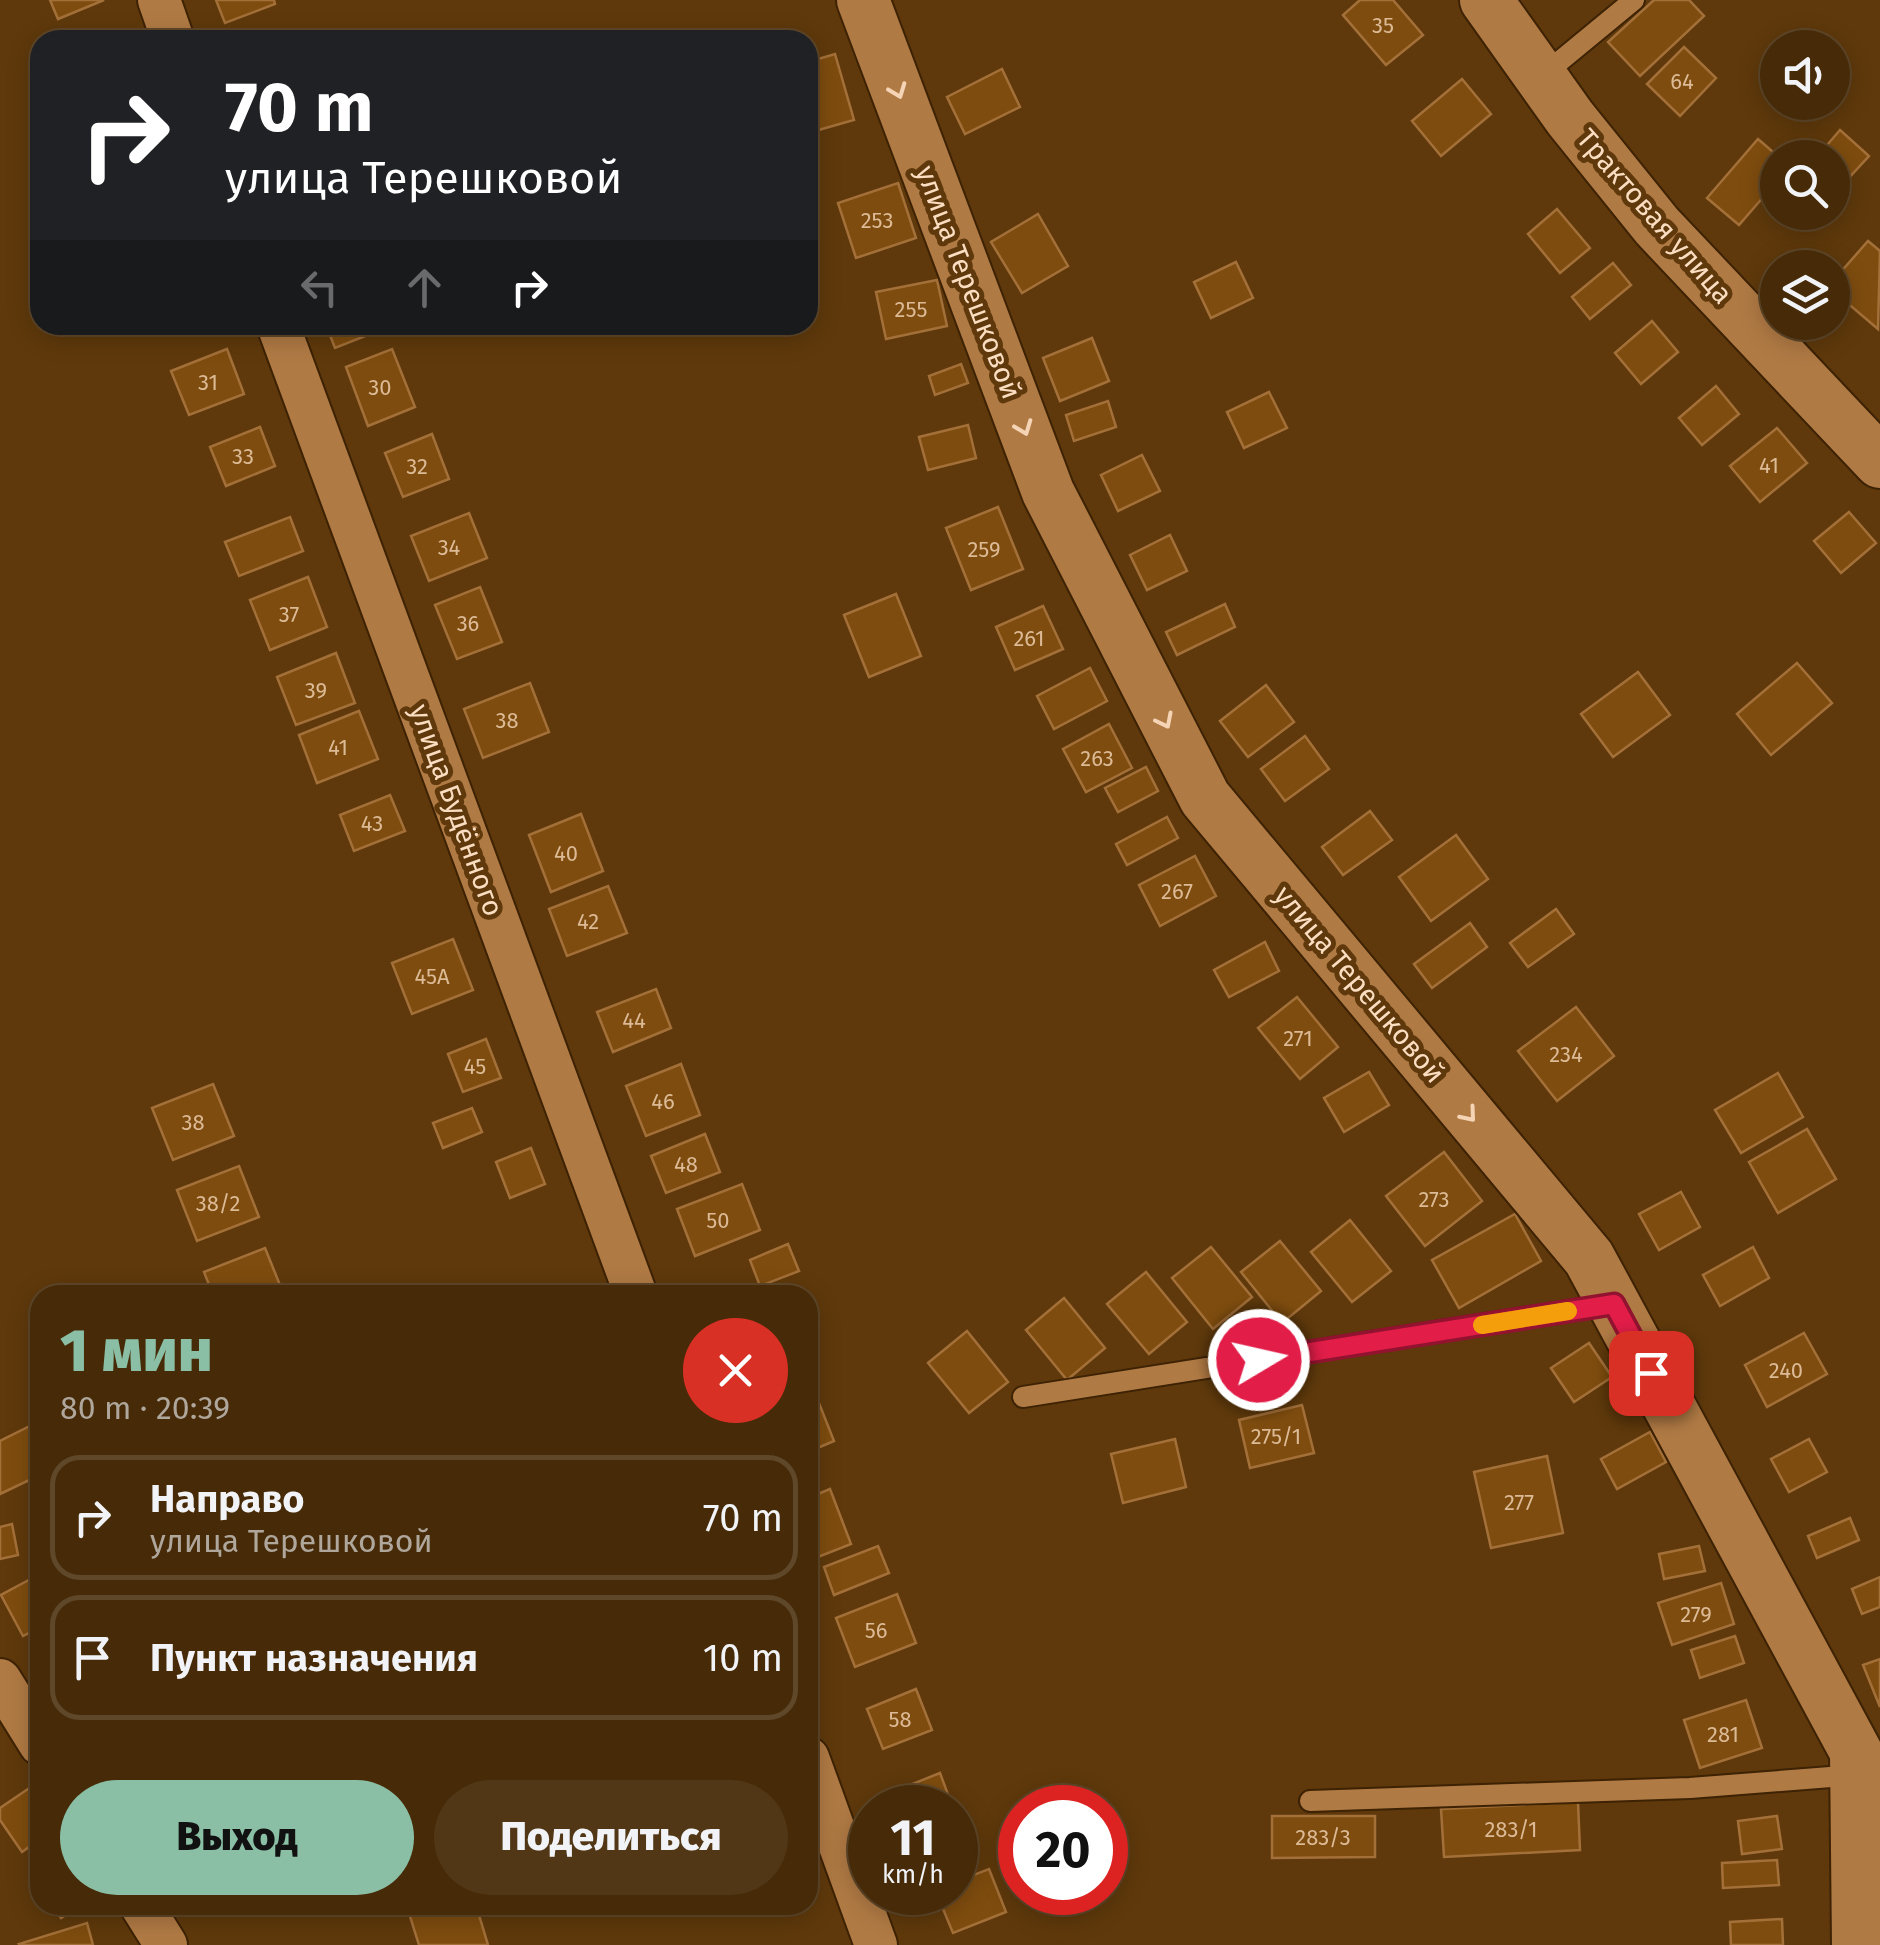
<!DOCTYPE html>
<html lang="ru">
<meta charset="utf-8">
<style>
:root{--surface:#472b08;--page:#513716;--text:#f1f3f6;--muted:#b0a79c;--line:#5f4729;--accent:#8abfa5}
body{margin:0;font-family:"Fira Sans",sans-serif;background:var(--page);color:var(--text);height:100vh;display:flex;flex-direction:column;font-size:38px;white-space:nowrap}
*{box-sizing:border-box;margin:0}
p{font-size:32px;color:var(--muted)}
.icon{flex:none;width:55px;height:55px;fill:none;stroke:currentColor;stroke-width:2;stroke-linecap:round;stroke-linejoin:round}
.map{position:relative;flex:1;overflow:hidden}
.details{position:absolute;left:30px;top:1285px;width:788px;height:630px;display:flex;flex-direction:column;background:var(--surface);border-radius:30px;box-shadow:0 5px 25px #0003,0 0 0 2px var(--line)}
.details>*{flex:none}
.top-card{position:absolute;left:30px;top:30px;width:788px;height:305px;border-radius:30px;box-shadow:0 5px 25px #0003,0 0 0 2px var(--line);background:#202124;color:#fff;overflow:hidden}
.tools{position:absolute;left:1760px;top:30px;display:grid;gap:20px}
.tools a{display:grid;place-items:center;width:90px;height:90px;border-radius:50%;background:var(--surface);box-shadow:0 5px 25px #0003,0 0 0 2px var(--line);font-size:50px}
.speed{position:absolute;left:848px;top:1785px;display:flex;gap:20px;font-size:50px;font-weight:700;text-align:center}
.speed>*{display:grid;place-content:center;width:130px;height:130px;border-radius:50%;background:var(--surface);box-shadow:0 5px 25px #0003,0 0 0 2px var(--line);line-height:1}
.speed small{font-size:25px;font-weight:400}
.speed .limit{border:15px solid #d22;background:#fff;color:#111}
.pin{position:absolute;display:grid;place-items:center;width:85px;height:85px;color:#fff;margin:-42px;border-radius:20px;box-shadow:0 5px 15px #0006}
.me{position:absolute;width:110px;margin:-55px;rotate:81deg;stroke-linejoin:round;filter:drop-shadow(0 0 8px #0008)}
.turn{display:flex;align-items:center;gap:35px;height:210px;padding:0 30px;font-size:45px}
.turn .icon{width:130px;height:130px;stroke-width:2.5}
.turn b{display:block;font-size:70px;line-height:85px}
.lanes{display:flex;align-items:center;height:95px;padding:0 30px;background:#0003;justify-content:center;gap:50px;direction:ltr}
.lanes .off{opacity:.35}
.round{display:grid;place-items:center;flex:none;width:105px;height:105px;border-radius:52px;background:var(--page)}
.head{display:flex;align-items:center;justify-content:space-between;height:170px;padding:0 30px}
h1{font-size:60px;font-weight:800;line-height:75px;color:var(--accent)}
.cta{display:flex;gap:20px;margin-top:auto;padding:20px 30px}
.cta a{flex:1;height:115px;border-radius:60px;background:var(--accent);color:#111;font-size:40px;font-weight:800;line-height:115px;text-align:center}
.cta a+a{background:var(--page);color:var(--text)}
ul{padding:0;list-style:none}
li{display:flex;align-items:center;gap:30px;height:125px;margin:0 20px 15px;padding:0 10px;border:5px solid var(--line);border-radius:30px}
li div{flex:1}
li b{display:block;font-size:38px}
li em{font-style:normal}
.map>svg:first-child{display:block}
.building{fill:#7e4c0e;stroke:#a47039;stroke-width:2.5}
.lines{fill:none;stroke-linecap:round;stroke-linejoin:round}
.service-casing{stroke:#3d2204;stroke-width:24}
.minor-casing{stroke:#3d2204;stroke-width:46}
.tertiary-casing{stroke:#3d2204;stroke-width:56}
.service{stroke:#b07a44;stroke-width:20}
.minor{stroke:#b07a44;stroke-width:42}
.tertiary{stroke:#b07a44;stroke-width:52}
.oneway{stroke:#f4d4b5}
.route-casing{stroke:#92132f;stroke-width:25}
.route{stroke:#e11d48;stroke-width:18}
.slow{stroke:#f59e0b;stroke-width:18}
.labels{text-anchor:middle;stroke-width:10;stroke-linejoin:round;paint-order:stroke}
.number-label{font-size:22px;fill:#dcba95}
.street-label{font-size:28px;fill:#fbdec2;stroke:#5f390b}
</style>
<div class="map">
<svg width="1880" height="1945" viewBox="0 0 1880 1945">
<rect width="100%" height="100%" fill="#5f390b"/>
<g class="building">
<polygon points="50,0 104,0 58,19"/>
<polygon points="216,0 274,0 275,4 225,23"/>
<polygon points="1360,0 1393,0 1423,35 1386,65 1343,15"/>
<polygon points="1654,0 1689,0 1704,16 1640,76 1608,42"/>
<polygon points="1684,47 1716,78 1680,116 1647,84"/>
<polygon points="835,54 854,120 808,133 808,62"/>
<polygon points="1002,69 1020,107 965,134 947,97"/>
<polygon points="1462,79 1491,114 1441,156 1412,121"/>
<polygon points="1840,130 1869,156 1832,196 1832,158 1816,158"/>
<polygon points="1758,139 1780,158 1778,180 1739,225 1707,198"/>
<polygon points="898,183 916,238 856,258 838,203"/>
<polygon points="1557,209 1590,248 1560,273 1528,234"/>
<polygon points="1038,214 1068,266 1022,293 991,242"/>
<polygon points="1868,241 1880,251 1878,329 1832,290 1832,282"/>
<polygon points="1236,262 1253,298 1211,318 1194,282"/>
<polygon points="1613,263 1631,285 1590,319 1572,297"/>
<polygon points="937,280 947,326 886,339 876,292"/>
<polygon points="1652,321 1678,352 1641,384 1615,353"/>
<polygon points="326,325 387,325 388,327 335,348"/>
<polygon points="1092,338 1109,381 1060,401 1043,358"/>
<polygon points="227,349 244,394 189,415 171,371"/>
<polygon points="392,349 415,407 368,426 346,367"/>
<polygon points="961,364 968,383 935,395 929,376"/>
<polygon points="1716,386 1739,414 1702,445 1679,418"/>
<polygon points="1269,392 1287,428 1244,448 1227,412"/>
<polygon points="1108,401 1116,427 1074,441 1066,415"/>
<polygon points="968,425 976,458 928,470 919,437"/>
<polygon points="260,427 275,466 226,486 210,447"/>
<polygon points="1777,428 1807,463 1760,502 1730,466"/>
<polygon points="432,434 449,479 403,497 385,453"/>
<polygon points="1142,455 1160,491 1118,511 1101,475"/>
<polygon points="998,507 1023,569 971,590 946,528"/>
<polygon points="1849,512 1876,543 1841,573 1814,541"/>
<polygon points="469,513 487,558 429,581 411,536"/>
<polygon points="290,517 303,551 239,576 225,542"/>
<polygon points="1170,535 1187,571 1147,590 1130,555"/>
<polygon points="308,577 327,627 270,650 250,600"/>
<polygon points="480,587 502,642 457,659 435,605"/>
<polygon points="896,594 921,656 869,677 844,615"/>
<polygon points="1225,604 1235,627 1177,655 1166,632"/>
<polygon points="1043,606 1063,649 1015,670 996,627"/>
<polygon points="336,653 355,703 296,725 277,677"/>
<polygon points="1797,663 1832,703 1771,755 1737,714"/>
<polygon points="1090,668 1107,701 1054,729 1037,696"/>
<polygon points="1638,672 1670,715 1613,757 1581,714"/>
<polygon points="530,683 549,732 483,758 464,709"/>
<polygon points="1266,685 1294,722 1248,757 1220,721"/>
<polygon points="359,711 378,759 317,783 299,735"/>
<polygon points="1109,724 1132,768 1086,792 1063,749"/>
<polygon points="1305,736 1329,769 1285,801 1261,769"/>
<polygon points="1146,767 1158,791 1118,812 1105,788"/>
<polygon points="390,795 405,831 354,851 340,815"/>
<polygon points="1370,811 1392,840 1343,875 1322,847"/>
<polygon points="581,814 603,871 551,892 529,835"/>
<polygon points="1167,817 1178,838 1127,865 1116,844"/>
<polygon points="1456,835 1488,879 1431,921 1399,877"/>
<polygon points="1195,856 1216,896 1160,926 1139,885"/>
<polygon points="608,886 627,933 567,956 549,909"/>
<polygon points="1556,909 1574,934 1528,967 1510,943"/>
<polygon points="1470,923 1487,947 1432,988 1414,964"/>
<polygon points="453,939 473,990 412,1014 392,963"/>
<polygon points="1265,942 1279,971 1229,997 1214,970"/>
<polygon points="656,989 671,1028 613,1052 597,1012"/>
<polygon points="1297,997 1338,1047 1300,1079 1258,1028"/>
<polygon points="1576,1007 1614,1056 1557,1101 1518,1051"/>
<polygon points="486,1039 501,1078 463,1092 448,1054"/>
<polygon points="681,1064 700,1115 646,1136 626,1086"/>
<polygon points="1369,1072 1389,1105 1344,1132 1324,1098"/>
<polygon points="1778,1073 1803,1117 1741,1153 1715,1110"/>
<polygon points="213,1084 234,1136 173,1160 152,1108"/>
<polygon points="472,1108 482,1132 443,1148 433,1123"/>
<polygon points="1807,1129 1836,1179 1778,1213 1749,1162"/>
<polygon points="705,1134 720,1172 666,1193 651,1156"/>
<polygon points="531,1148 545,1184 510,1198 496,1162"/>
<polygon points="1444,1152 1482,1201 1425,1246 1386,1196"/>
<polygon points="239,1166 259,1217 197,1241 177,1190"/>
<polygon points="742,1184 760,1230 695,1256 677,1209"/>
<polygon points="1681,1192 1700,1227 1659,1250 1639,1214"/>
<polygon points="1515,1214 1541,1261 1459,1308 1432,1260"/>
<polygon points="1350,1220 1391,1271 1352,1302 1311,1252"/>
<polygon points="1280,1241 1321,1291 1282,1323 1241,1272"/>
<polygon points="788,1244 799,1271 760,1286 750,1260"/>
<polygon points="1211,1247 1252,1297 1213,1329 1172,1278"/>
<polygon points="1753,1247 1769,1278 1720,1306 1703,1275"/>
<polygon points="265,1248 284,1295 213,1295 204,1272"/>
<polygon points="1146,1272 1187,1322 1149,1354 1107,1304"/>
<polygon points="1064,1298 1105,1348 1067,1380 1026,1330"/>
<polygon points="967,1331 1008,1382 969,1413 928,1363"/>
<polygon points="1804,1333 1827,1374 1767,1407 1745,1365"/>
<polygon points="1589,1343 1612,1377 1574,1402 1551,1368"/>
<polygon points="815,1393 834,1441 808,1452 808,1396"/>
<polygon points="1302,1405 1314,1453 1250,1468 1239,1420"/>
<polygon points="40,1421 40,1475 0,1494 0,1441"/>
<polygon points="1650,1432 1666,1462 1617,1489 1601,1459"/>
<polygon points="1175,1439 1186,1487 1123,1503 1111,1454"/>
<polygon points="1809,1439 1827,1472 1789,1492 1771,1459"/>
<polygon points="1547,1456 1563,1533 1491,1548 1474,1472"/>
<polygon points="830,1489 851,1544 808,1561 808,1498"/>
<polygon points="1850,1518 1859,1540 1817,1558 1808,1536"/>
<polygon points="12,1524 18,1555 0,1559 0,1527"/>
<polygon points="878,1546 889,1573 834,1595 824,1567"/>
<polygon points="1699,1546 1705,1571 1664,1579 1659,1554"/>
<polygon points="40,1574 40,1627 23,1636 1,1595"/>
<polygon points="1880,1577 1880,1607 1862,1614 1852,1589"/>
<polygon points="1721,1583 1734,1624 1672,1645 1658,1603"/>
<polygon points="897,1594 916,1643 855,1667 836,1618"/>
<polygon points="1735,1636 1744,1663 1700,1678 1691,1650"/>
<polygon points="1880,1659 1880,1707 1863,1665"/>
<polygon points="916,1689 932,1730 883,1749 867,1709"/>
<polygon points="1746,1700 1762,1748 1700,1768 1684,1720"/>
<polygon points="940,1773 953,1808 901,1808 895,1791"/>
<polygon points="28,1789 40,1807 40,1839 22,1852 0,1820 0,1808"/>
<polygon points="1578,1802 1580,1850 1444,1857 1441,1809"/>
<polygon points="1272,1816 1375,1816 1375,1857 1272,1858"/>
<polygon points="1777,1816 1782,1849 1742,1854 1738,1821"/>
<polygon points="1777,1860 1779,1885 1723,1888 1722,1863"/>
<polygon points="989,1869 1006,1912 953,1933 936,1892 955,1892 955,1882"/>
<polygon points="52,1905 81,1905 61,1918"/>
<polygon points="435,1905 476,1905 488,1945 419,1945 409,1913"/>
<polygon points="753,1905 783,1905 757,1915"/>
<polygon points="1782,1919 1783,1945 1731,1945 1730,1922"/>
<polygon points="87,1923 93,1945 20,1945 19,1944"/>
</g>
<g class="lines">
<defs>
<g id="service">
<polyline points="1543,75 1634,0"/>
<polyline points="1023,1397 1612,1304"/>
<polyline points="1310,1801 1690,1788 1856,1775"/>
</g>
<g id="minor">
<polyline points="159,0 173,40"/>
<polyline points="278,325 636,1295"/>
<polyline points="0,1680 40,1744"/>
<polyline points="808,1758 876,1945"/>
<polyline points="141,1905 166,1945"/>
</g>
<g id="tertiary">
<polyline points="863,0 1048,492 1205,798 1589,1258 1856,1752 1858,1945"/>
<polyline points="1486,0 1570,118 1657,226 1880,462"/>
</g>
</defs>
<use href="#service" class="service-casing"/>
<use href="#minor" class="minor-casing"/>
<use href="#tertiary" class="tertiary-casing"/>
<use href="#service" class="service"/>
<use href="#minor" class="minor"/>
<use href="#tertiary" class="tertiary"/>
</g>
<defs><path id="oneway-chevron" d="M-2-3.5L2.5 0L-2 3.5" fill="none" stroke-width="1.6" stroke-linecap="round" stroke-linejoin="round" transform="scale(2.5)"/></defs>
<g class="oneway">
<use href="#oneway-chevron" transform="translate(898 91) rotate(69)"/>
<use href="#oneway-chevron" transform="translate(1024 428) rotate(69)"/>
<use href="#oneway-chevron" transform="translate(1165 721) rotate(63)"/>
<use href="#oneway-chevron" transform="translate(1469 1115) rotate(50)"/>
</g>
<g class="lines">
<defs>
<polyline id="route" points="1259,1360 1614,1304 1651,1373"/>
</defs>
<use href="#route" class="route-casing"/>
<use href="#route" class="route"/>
<polyline class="slow" points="1482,1325 1568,1311"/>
</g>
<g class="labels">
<g class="number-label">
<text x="1383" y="33">35</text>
<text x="1682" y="89">64</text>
<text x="877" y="228">253</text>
<text x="911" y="317">255</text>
<text x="208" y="390">31</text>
<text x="380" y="395">30</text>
<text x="243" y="464">33</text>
<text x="1769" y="473">41</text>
<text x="417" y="474">32</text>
<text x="449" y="555">34</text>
<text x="984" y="557">259</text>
<text x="289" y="622">37</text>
<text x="468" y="631">36</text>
<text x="1029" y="646">261</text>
<text x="316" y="698">39</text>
<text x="507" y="728">38</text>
<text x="338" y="755">41</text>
<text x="1097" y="766">263</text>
<text x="372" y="831">43</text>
<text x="566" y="861">40</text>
<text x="1177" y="899">267</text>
<text x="588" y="929">42</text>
<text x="432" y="984">45А</text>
<text x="634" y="1028">44</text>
<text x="1298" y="1046">271</text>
<text x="1566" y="1062">234</text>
<text x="475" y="1074">45</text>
<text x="663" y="1109">46</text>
<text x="193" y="1130">38</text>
<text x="686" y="1172">48</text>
<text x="1434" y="1207">273</text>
<text x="218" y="1211">38/2</text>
<text x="718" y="1228">50</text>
<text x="1786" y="1378">240</text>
<text x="1276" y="1444">275/1</text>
<text x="1519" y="1510">277</text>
<text x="1696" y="1622">279</text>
<text x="876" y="1638">56</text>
<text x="900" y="1727">58</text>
<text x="1723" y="1742">281</text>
<text x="1511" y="1837">283/1</text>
<text x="1323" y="1845">283/3</text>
</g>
<g class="street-label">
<text transform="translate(1655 216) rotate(49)" y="10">Трактовая улица</text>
<text transform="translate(969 282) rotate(69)" y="10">улица Терешковой</text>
<text transform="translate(457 810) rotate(70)" y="10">улица Будённого</text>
<text transform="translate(1360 984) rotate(50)" y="10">улица Терешковой</text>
</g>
</g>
</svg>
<div class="tools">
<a><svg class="icon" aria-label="sound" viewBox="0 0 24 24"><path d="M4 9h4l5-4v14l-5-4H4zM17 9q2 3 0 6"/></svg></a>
<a><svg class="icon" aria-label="search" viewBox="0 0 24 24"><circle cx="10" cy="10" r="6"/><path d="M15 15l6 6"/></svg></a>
<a><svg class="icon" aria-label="layers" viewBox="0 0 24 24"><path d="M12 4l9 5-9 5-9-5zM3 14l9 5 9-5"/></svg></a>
</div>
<div class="speed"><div>11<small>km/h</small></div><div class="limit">20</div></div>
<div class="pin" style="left:1651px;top:1373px;background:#d93025"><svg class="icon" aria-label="arrive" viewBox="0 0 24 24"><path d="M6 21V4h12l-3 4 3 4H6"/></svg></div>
<svg class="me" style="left:1259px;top:1360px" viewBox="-20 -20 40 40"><circle r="17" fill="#e11d48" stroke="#fff" stroke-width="3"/><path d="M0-11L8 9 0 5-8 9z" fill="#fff"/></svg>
<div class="top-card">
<div class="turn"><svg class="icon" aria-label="right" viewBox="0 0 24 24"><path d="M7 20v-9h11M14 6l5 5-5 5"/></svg><div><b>70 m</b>улица Терешковой</div></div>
<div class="lanes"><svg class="icon off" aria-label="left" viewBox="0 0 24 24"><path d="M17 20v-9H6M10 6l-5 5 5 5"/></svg><svg class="icon off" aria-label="ahead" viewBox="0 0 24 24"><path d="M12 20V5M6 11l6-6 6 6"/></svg><svg class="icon" aria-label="right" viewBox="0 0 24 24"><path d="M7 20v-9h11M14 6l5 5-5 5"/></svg></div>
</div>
<section class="details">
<div class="head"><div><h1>1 мин</h1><p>80 m · 20:39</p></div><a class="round" style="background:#d93025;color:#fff"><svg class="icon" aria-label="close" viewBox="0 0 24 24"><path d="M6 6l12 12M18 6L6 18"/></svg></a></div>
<ul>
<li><svg class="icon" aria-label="right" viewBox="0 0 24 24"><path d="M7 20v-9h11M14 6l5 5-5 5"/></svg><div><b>Направо</b><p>улица Терешковой</p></div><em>70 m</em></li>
<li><svg class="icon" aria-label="arrive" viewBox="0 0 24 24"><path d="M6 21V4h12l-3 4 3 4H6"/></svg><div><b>Пункт назначения</b></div><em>10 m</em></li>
</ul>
<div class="cta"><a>Выход</a><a>Поделиться</a></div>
</section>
</div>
